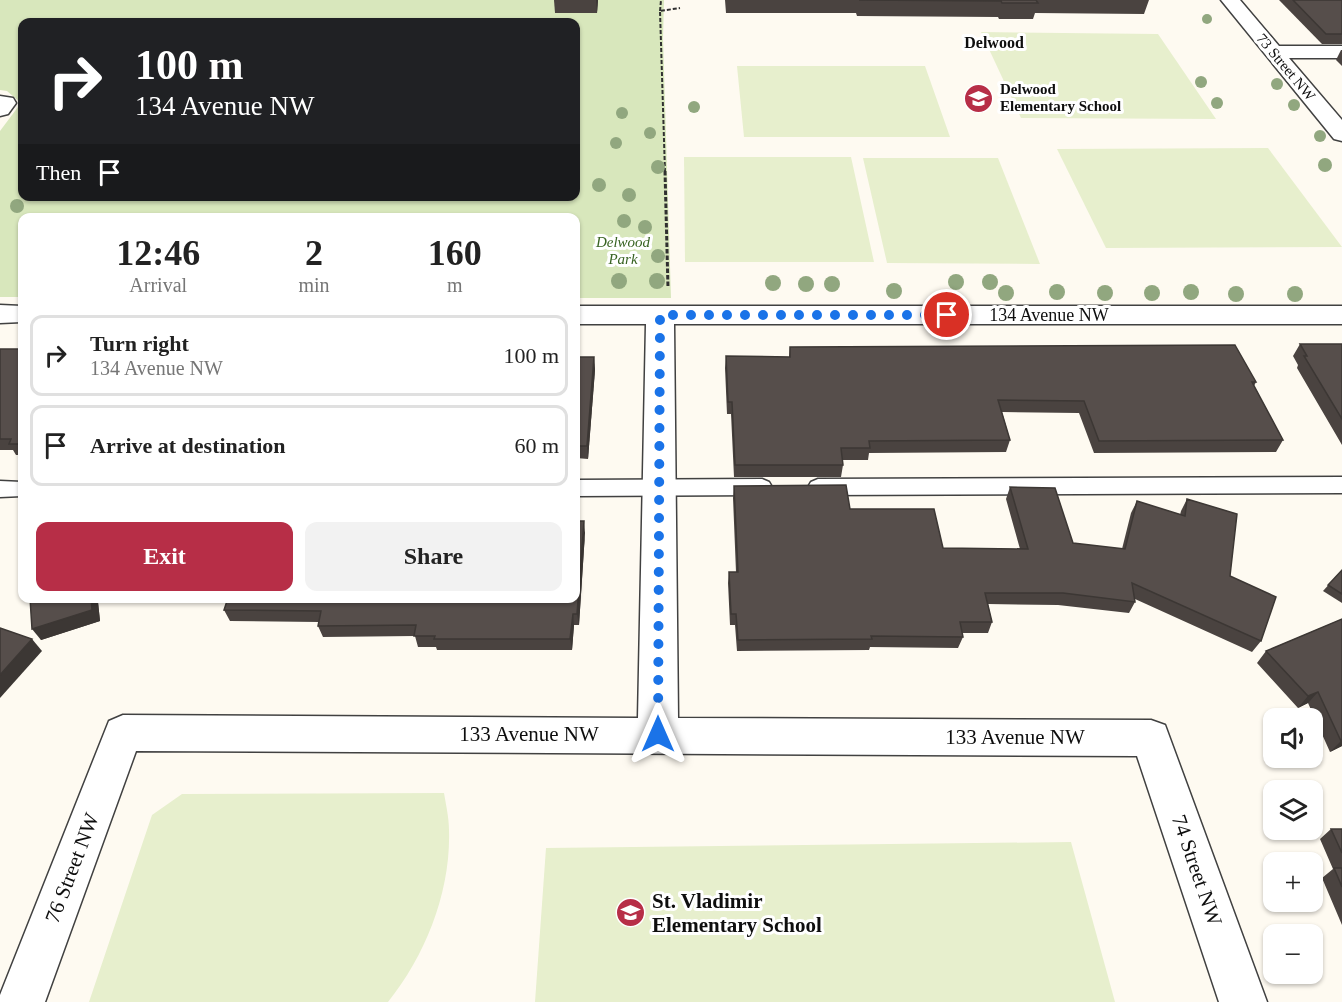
<!DOCTYPE html>
<meta charset="utf-8">
<style>
:root{--surface:#fff;--page:#f2f2f2;--text:#222;--muted:#767676;--line:#e0e0e0;--accent:#b72e47}
body{margin:0;font-family:"Times New Roman",serif;background:var(--page);color:var(--text);height:100vh;display:flex;flex-direction:column;font-size:22px;white-space:nowrap}
*{box-sizing:border-box;margin:0}
p{font-size:20px;color:var(--muted)}
.icon{flex:none;width:33px;height:33px;fill:none;stroke:currentColor;stroke-width:2;stroke-linecap:round;stroke-linejoin:round}
.map{position:relative;flex:1;overflow:hidden}
.drawer{position:absolute;left:18px;top:213px;width:562px;height:390px;display:flex;flex-direction:column;background:var(--surface);border-radius:12px;box-shadow:0 2px 4px #0004}
.drawer>*{flex:none}
.hud{position:absolute;left:18px;top:18px;width:562px;height:183px;border-radius:12px;box-shadow:0 2px 4px #0004;background:#202124;color:#fff;overflow:hidden}
.fabs{position:absolute;left:1263px;top:708px;display:grid;gap:12px}
.fabs a{display:grid;place-items:center;width:60px;height:60px;border-radius:12px;background:var(--surface);box-shadow:0 2px 4px #0004;font-size:30px}
.pin{position:absolute;display:grid;place-items:center;width:51px;height:51px;color:#fff;margin:-26px;border:3px solid #fff;border-radius:50%;box-shadow:0 2px 6px #0007}
.me{position:absolute;width:66px;margin:-33px;rotate:0deg;stroke-linejoin:round;filter:drop-shadow(0 0 4px #0008)}
.turn{display:flex;align-items:center;gap:21px;height:126px;padding:0 18px;font-size:27px}
.turn .icon{width:78px;height:78px;stroke-width:2.5}
.turn b{display:block;font-size:42px;line-height:51px}
.then{display:flex;align-items:center;height:57px;padding:0 18px;background:#0003;gap:12px;font-size:22px}
.eta{display:flex;justify-content:space-evenly;align-items:center;height:102px;text-align:center}
.eta b{font-size:36px;font-weight:800;line-height:42px}
.button{display:flex;gap:12px;margin-top:auto;padding:12px 18px}
.button a{flex:1;height:69px;border-radius:12px;background:var(--accent);color:#fff;font-size:24px;font-weight:800;line-height:69px;text-align:center}
.button a+a{background:var(--page);color:var(--text)}
ul{padding:0;list-style:none}
li{display:flex;align-items:center;gap:18px;height:81px;margin:0 12px 9px;padding:0 6px;border:3px solid var(--line);border-radius:12px}
li div{flex:1}
li b{display:block;font-size:22px}
li em{font-style:normal}
.map>svg:first-child{display:block}
.green{fill:#d8e7bc;fill-rule:evenodd}
.pitch{fill:#e7efcd}
.lines{fill:none;stroke-linecap:round;stroke-linejoin:round}
.lane-casing{stroke:#414141;stroke-width:3}
.street-casing{stroke:#414141;stroke-width:3}
.path-far1{stroke:#303030;stroke-width:2;stroke-dasharray:4 2;stroke-linecap:butt}
.path{stroke:#303030;stroke-width:3;stroke-dasharray:4.5 2;stroke-linecap:butt}
.lane{fill:#fff;fill-rule:evenodd}
.street{fill:#fff;fill-rule:evenodd}
.tree{fill:#91a77f}
.wall{fill:#4a4340}
.shaded-wall{fill:#3c3734}
.building{fill:#564e4b;stroke:#3c3734;stroke-width:1.5}
.route{stroke:#1a73e8;stroke-width:10;stroke-dasharray:0 18}
.labels{text-anchor:middle;stroke-width:6;stroke-linejoin:round;paint-order:stroke}
.far-street-label{font-size:15px;fill:#0e0e0e;stroke:#fff}
.far-poi-label{font-size:15px;font-weight:bold;fill:#0e0e0e;stroke:#fff;text-anchor:start}
.far-park-label{font-size:15px;font-style:italic;fill:#386322;stroke:#fff}
.far-neighbourhood-label{font-size:16px;font-weight:bold;fill:#0e0e0e;stroke:#fff}
.street-label{font-size:18px;fill:#0e0e0e;stroke:#fff}
.near-street-label{font-size:21px;fill:#0e0e0e;stroke:#fff}
.near-poi-label{font-size:21px;font-weight:bold;fill:#0e0e0e;stroke:#fff;text-anchor:start}
</style>
<div class="map">
<svg width="1342" height="1002" viewBox="0 0 1342 1002">
<rect width="100%" height="100%" fill="#fefaf1"/>
<path class="green" d="M0,0H664L663,38L671,298H576V218H22V297H0V131L21,103L7,91L0,90ZM22,22H576V196H22Z"/>
<g class="pitch">
<polygon points="981,32 1158,34 1216,119 1021,118"/>
<polygon points="737,66 925,66 950,137 744,137"/>
<polygon points="1268,148 1342,247 1106,248 1057,149"/>
<polygon points="684,157 851,157 874,262 685,262"/>
<polygon points="863,158 998,158 1040,264 887,263"/>
<path d="M444,793C446,805 449,818 449,830C451,891 426,955 388,1002H89L152,815L182,794Z"/>
<polygon points="1071,842 1115,1002 535,1002 546,848"/>
</g>
<g class="lines">
<defs>
<g id="lane">
<polygon points="1342,477 1342,493 818,495 811,492 808,487 811,482 818,479"/>
<polygon points="762,479 769,482 772,487 769,492 762,495 576,496 576,480"/>
<polygon points="0,481 22,482 22,496 0,497"/>
</g>
<g id="street">
<polygon points="1221,0 1240,0 1279,46 1342,46 1342,58 1289,58 1342,120 1342,141 1334,139"/>
<polygon points="0,96 13,98 16,103 8,114 0,116"/>
<polygon points="0,305 22,306 22,322 0,323"/>
<polygon points="576,306 1342,306 1342,324 674,324 678,718 1151,720 1165,725 1267,1002 1219,1002 1137,756 136,751 45,1002 0,1002 0,995 109,721 123,715 638,718 646,324 576,324"/>
</g>
</defs>
<use href="#lane" class="lane-casing"/>
<use href="#street" class="street-casing"/>
<g class="path-far1">
<polyline points="660,11 661,0"/>
<polyline points="665,172 660,11 680,8"/>
</g>
<polyline class="path" points="665,171 668,288"/>
<use href="#lane" class="lane"/>
<use href="#street" class="street"/>
</g>
<g class="tree">
<circle cx="1207" cy="19" r="5"/>
<circle cx="1201" cy="82" r="6"/>
<circle cx="1277" cy="84" r="6"/>
<circle cx="1217" cy="103" r="6"/>
<circle cx="1294" cy="105" r="6"/>
<circle cx="694" cy="107" r="6"/>
<circle cx="622" cy="113" r="6"/>
<circle cx="650" cy="133" r="6"/>
<circle cx="1320" cy="136" r="6"/>
<circle cx="616" cy="143" r="6"/>
<circle cx="1325" cy="165" r="7"/>
<circle cx="658" cy="167" r="7"/>
<circle cx="599" cy="185" r="7"/>
<circle cx="629" cy="195" r="7"/>
<circle cx="17" cy="206" r="7"/>
<circle cx="624" cy="221" r="7"/>
<circle cx="645" cy="227" r="7"/>
<circle cx="658" cy="256" r="7"/>
<circle cx="619" cy="281" r="8"/>
<circle cx="657" cy="281" r="8"/>
<circle cx="956" cy="282" r="8"/>
<circle cx="990" cy="282" r="8"/>
<circle cx="773" cy="283" r="8"/>
<circle cx="806" cy="284" r="8"/>
<circle cx="832" cy="284" r="8"/>
<circle cx="894" cy="291" r="8"/>
<circle cx="1057" cy="292" r="8"/>
<circle cx="1191" cy="292" r="8"/>
<circle cx="1006" cy="293" r="8"/>
<circle cx="1105" cy="293" r="8"/>
<circle cx="1152" cy="293" r="8"/>
<circle cx="1236" cy="294" r="8"/>
<circle cx="1295" cy="294" r="8"/>
</g>
<g class="wall">
<polygon points="554,0 598,0 597,13 555,13"/>
<polygon points="725,0 1149,0 1144,14 1035,13 1033,19 999,19 998,17 857,16 856,13 726,13"/>
<polygon points="1279,0 1342,0 1342,44 1322,44"/>
<polygon points="1341,50 1342,50 1342,66 1336,60"/>
<polygon points="1300,344 1342,344 1342,445 1297,368 1298,365 1293,356"/>
<polygon points="790,347 1256,382 1254,386 1283,440 1276,452 1094,453 1079,413 1002,412 1010,440 1006,452 869,453 868,460 843,460 843,465 841,477 734,477 731,414 727,414 725,368 726,356 789,357"/>
<polygon points="0,349 22,349 22,455 16,455 13,450 0,450"/>
<polygon points="576,357 594,357 595,370 588,459 576,458"/>
<polygon points="734,486 850,509 943,548 1020,549 1006,499 1010,487 1073,543 1122,549 1131,513 1137,501 1180,515 1181,511 1187,499 1230,576 1261,641 1252,652 1135,599 1135,602 1129,613 1058,605 988,604 992,622 988,633 962,633 963,637 958,648 870,647 869,650 737,651 735,625 730,625 728,583 729,572 736,572 733,498"/>
<polygon points="585,533 579,625 574,625 572,650 437,650 436,647 418,647 415,636 323,637 318,626 319,622 230,621 224,610 227,602 98,602 100,621 41,640 30,598 576,598"/>
<polygon points="1342,570 1342,603 1323,591"/>
<polygon points="1342,619 1342,746 1330,752 1308,703 1298,708 1257,663 1266,651"/>
<polygon points="1331,829 1342,829 1342,925 1322,878 1333,869 1320,839"/>
</g>
<g class="shaded-wall">
<polygon points="596,0 598,0 597,13"/>
<polygon points="594,357 595,370 588,459 587,446"/>
<polygon points="584,521 585,533 579,625 577,614"/>
<polygon points="91,598 95,598 98,602 100,621 41,640 32,629"/>
<polygon points="573,614 574,625 572,650 570,639"/>
<polygon points="32,639 42,651 0,698 0,675"/>
<polygon points="1318,692 1308,703 1298,708 1308,696"/>
<polygon points="1342,740 1342,746 1330,752"/>
</g>
<g class="building">
<polygon points="859,0 1036,0 1038,3 1002,3 1001,1"/>
<polygon points="1293,0 1342,0 1342,34 1326,34"/>
<polygon points="1300,344 1342,344 1342,419 1304,356 1307,356"/>
<polygon points="1235,345 1256,382 1252,382 1283,440 1099,441 1084,401 998,400 1010,440 869,441 870,448 841,448 843,465 735,465 732,402 728,402 726,356 790,357 790,347"/>
<polygon points="0,349 22,349 22,444 9,444 11,439 0,439"/>
<polygon points="576,357 594,357 587,446 576,446"/>
<polygon points="846,485 850,509 934,509 943,548 1028,549 1010,487 1055,488 1073,543 1125,549 1137,501 1185,516 1187,499 1237,514 1230,576 1276,597 1261,641 1132,583 1135,602 1063,593 985,593 992,622 960,622 963,637 871,636 872,639 738,640 736,614 731,614 729,572 738,572 734,486"/>
<polygon points="576,521 584,521 577,614 573,614 570,639 434,639 435,636 414,636 416,625 318,626 321,611 224,610 228,598 576,598"/>
<polygon points="1342,570 1342,594 1328,585"/>
<polygon points="30,598 91,598 92,610 32,629"/>
<polygon points="1342,619 1342,740 1341,741 1318,692 1308,696 1266,651"/>
<polygon points="0,628 32,639 0,675"/>
<polygon points="1331,829 1342,829 1342,853"/>
<polygon points="1334,868 1342,868 1342,887"/>
</g>
<g class="lines">
<polyline class="route" points="658,734 660,315 947,315"/>
</g>
<defs>
<symbol id="school-disc" viewBox="-11 -11 22 22"><circle r="9.5" fill="#b72e47" stroke="#fff"/><path d="M0-5L7-2L0 1L-7-2ZM-4 1L0 2.5L4 1V4Q0 6-4 4Z" fill="#fff"/></symbol>
</defs>
<g fill-rule="evenodd">
<use href="#school-disc" x="962" y="82" width="33" height="33"/>
<use href="#school-disc" x="614" y="896" width="33" height="33"/>
</g>
<g class="labels">
<g class="far-street-label">
<text transform="translate(1286 67) rotate(50)" y="5">73 Street NW</text>
</g>
<g class="far-poi-label">
<text x="1000" y="94">Delwood<tspan x="1000" dy="17">Elementary School</tspan></text>
</g>
<g class="far-park-label">
<text x="623" y="247">Delwood<tspan x="623" dy="17">Park</tspan></text>
</g>
<g class="far-neighbourhood-label">
<text x="994" y="48">Delwood</text>
</g>
<g class="street-label">
<text x="1049" y="321">134 Avenue NW</text>
</g>
<g class="near-street-label">
<text x="529" y="741">133 Avenue NW</text>
<text x="1015" y="744">133 Avenue NW</text>
<text transform="translate(72 868) rotate(-69)" y="7">76 Street NW</text>
<text transform="translate(1197 870) rotate(71)" y="7">74 Street NW</text>
</g>
<g class="near-poi-label">
<text x="652" y="908">St. Vladimir<tspan x="652" dy="24">Elementary School</tspan></text>
</g>
</g>
</svg>
<div class="fabs">
<a><svg class="icon" aria-label="sound" viewBox="0 0 24 24"><path d="M4 9h4l5-4v14l-5-4H4zM17 9q2 3 0 6"/></svg></a>
<a><svg class="icon" aria-label="layers" viewBox="0 0 24 24"><path d="M12 4l9 5-9 5-9-5zM3 14l9 5 9-5"/></svg></a>
<a>+</a>
<a>−</a>
</div>
<div class="pin" style="left:947px;top:315px;background:#d93025"><svg class="icon" aria-label="arrive" viewBox="0 0 24 24"><path d="M6 21V4h12l-3 4 3 4H6"/></svg></div>
<svg class="me" style="left:658px;top:734px" viewBox="-20 -20 40 40"><path d="M0-17L14 15 0 8-14 15z" fill="#1a73e8" stroke="#fff" stroke-width="4"/></svg>
<div class="hud">
<div class="turn"><svg class="icon" aria-label="right" viewBox="0 0 24 24"><path d="M7 20v-9h11M14 6l5 5-5 5"/></svg><div><b>100 m</b>134 Avenue NW</div></div>
<div class="then">Then<svg class="icon" aria-label="arrive" viewBox="0 0 24 24"><path d="M6 21V4h12l-3 4 3 4H6"/></svg></div>
</div>
<section class="drawer">
<div class="eta">
<div><b>12:46</b><p>Arrival</p></div>
<div><b>2</b><p>min</p></div>
<div><b>160</b><p>m</p></div>
</div>
<ul>
<li><svg class="icon" aria-label="right" viewBox="0 0 24 24"><path d="M7 20v-9h11M14 6l5 5-5 5"/></svg><div><b>Turn right</b><p>134 Avenue NW</p></div><em>100 m</em></li>
<li><svg class="icon" aria-label="arrive" viewBox="0 0 24 24"><path d="M6 21V4h12l-3 4 3 4H6"/></svg><div><b>Arrive at destination</b></div><em>60 m</em></li>
</ul>
<div class="button"><a>Exit</a><a>Share</a></div>
</section>
</div>
